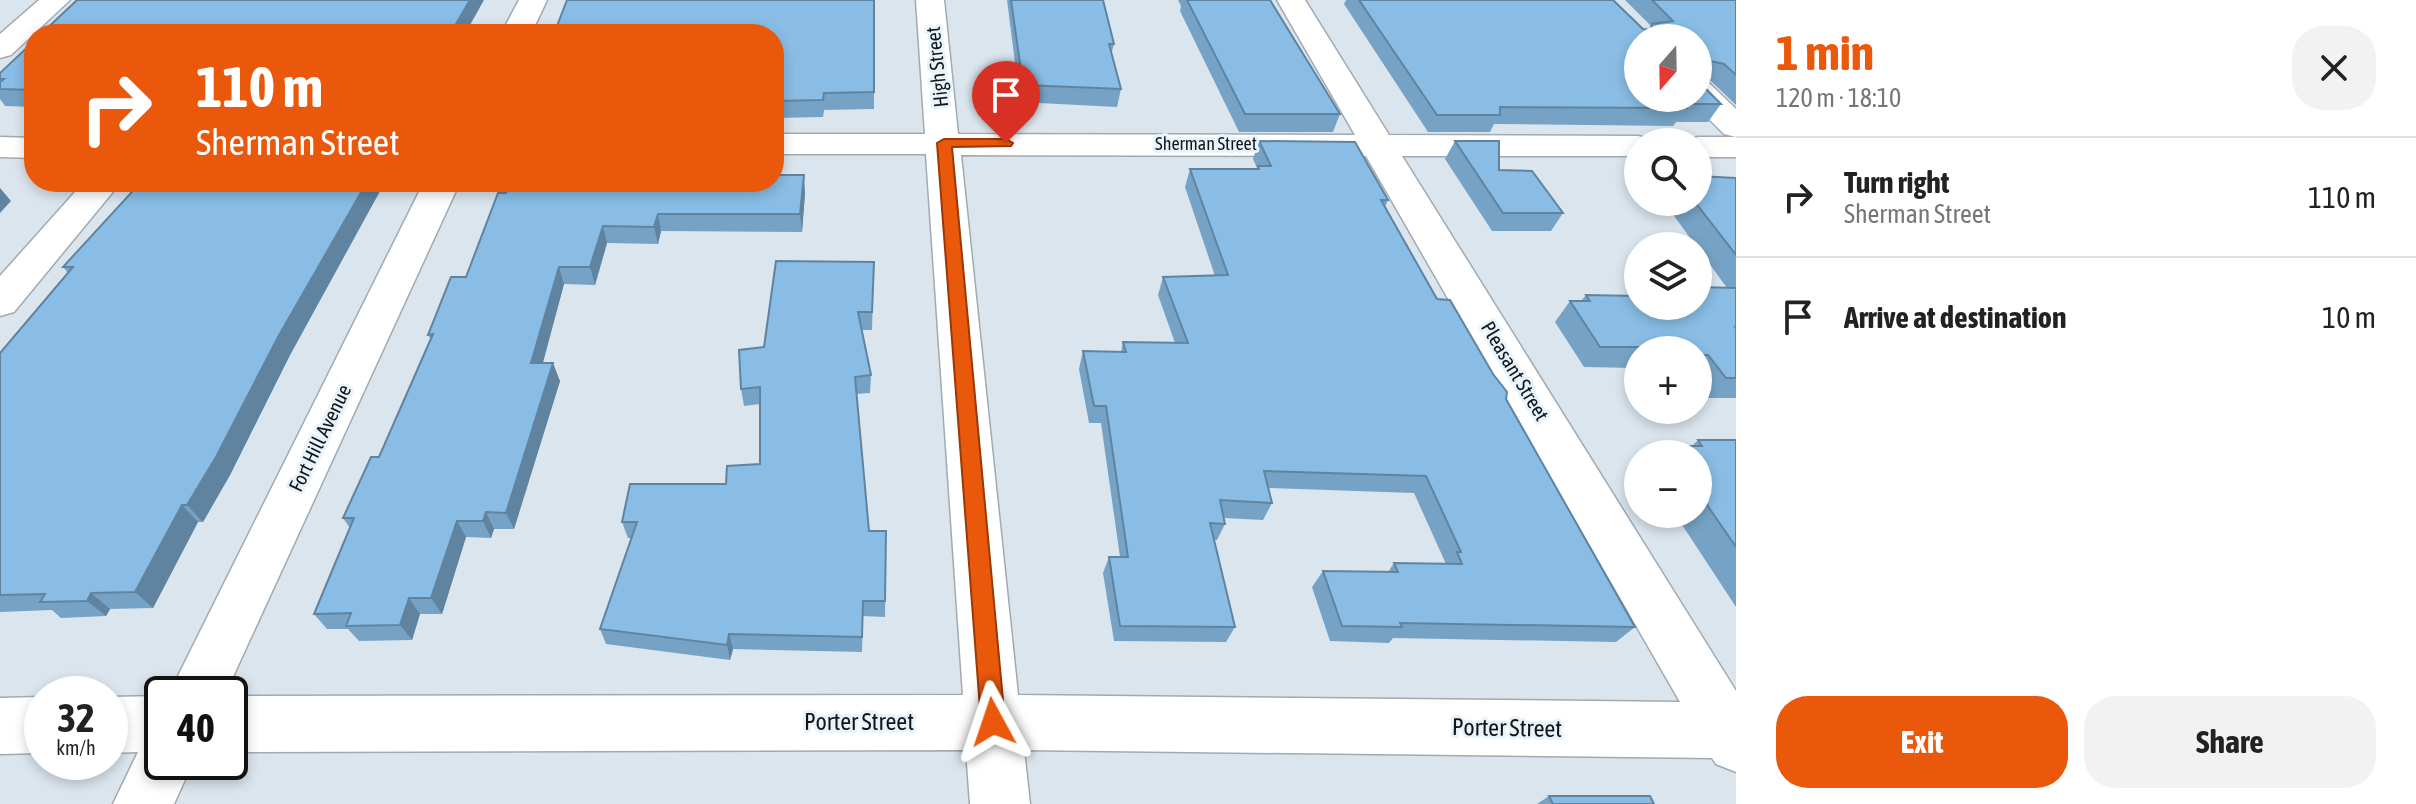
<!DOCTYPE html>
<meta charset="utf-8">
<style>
:root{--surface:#fff;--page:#f2f2f2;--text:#222;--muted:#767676;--line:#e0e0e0;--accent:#ea580c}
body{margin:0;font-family:"Asap Condensed",sans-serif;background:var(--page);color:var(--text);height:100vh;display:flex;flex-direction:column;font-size:30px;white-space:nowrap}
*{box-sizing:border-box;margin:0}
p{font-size:26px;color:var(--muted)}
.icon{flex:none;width:44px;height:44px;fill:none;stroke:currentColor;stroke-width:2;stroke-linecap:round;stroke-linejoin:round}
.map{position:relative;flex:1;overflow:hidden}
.sheet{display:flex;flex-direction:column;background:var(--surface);width:680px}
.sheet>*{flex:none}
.banner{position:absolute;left:24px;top:24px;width:760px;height:168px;border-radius:32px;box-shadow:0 4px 12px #0003;background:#ea580c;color:#fff;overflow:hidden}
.needle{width:52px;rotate:200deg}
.fabs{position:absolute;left:1624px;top:24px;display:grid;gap:16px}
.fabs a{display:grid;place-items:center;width:88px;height:88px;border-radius:50%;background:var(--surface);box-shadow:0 4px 12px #0003;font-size:40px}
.speed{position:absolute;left:24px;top:676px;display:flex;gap:16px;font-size:40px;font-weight:700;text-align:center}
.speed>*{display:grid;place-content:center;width:104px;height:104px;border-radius:50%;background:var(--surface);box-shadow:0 4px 12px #0003;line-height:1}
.speed small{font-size:20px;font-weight:400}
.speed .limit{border:4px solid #111;border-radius:12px;background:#fff;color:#111}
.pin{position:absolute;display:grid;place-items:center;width:68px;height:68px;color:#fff;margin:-82px -34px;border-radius:50% 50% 50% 0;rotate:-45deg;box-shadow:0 0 8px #0007}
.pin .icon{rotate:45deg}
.me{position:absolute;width:88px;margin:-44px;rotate:355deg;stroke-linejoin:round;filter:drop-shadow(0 0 6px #0008)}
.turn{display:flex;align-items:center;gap:28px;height:168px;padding:0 40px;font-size:36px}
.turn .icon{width:104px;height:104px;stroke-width:2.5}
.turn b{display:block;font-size:56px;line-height:68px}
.round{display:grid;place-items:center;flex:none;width:84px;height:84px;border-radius:32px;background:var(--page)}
.headline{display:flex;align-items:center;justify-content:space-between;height:136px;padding:0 40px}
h1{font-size:48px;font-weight:700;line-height:60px;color:var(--accent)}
.button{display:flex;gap:16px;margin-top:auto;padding:16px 40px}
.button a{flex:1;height:92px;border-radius:32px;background:var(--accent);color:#fff;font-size:32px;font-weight:700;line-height:92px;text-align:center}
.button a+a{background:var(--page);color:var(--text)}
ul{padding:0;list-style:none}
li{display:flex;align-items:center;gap:24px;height:120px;padding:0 40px;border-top:2px solid var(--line)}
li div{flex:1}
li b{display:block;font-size:30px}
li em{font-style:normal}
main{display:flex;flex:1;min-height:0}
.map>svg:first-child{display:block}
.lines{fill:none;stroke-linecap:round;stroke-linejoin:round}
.minor-casing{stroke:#a1aab2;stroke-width:3}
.minor{fill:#fff;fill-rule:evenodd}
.wall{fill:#76a3c5}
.shaded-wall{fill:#6084a0}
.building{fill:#89bde5;stroke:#6084a0;stroke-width:2}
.route{fill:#ea580c;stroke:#983908;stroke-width:2}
.labels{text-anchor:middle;stroke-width:6;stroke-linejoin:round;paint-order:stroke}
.far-street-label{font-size:18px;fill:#131619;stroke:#e8f3fb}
.street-label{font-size:20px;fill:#131619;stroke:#e8f3fb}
.near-street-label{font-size:24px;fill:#131619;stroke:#e8f3fb}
</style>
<main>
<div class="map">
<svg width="1736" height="804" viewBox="0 0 1736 804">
<rect width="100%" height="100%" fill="#dbe5ee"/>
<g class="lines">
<defs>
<g id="minor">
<polygon points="39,0 70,0 11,55 0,58 0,34"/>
<polygon points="519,0 547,0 531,34 501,34"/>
<path d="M916,0H944L958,134L1355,135L1277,0H1305L1389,135L1638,136L1650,139L1652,142H1638V156H1402L1736,691V772L1716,764L1712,758L1024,750L1030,804H970L966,750L230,752V696L963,695L926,154H774V134H925ZM961,155L1366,156L1680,702L1018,695Z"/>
<polygon points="1698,81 1709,83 1736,109 1736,157 1698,157 1698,142 1685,142 1698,137 1736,137 1724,134 1688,98 1698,98"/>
<polygon points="0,137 34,138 34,158 0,157"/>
<polygon points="84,182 121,182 14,312 0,316 0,276"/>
<polygon points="424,182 460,182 225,694 169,694"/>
<polygon points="162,696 162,762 193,762 174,804 113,804 138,752 110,753 110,697"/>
<polygon points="42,697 42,753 0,754 0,698"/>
</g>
</defs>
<use href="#minor" class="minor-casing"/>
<use href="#minor" class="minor"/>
</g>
<g class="wall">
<polygon points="874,0 874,109 824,110 823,117 774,118 774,34"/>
<polygon points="1007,0 1103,0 1114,44 1111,55 1121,89 1117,107 1020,102"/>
<polygon points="1178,0 1270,0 1340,114 1333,132 1239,132 1180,11 1181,6"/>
<polygon points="1346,0 1613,0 1643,29 1648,30 1651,26 1625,0 1736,0 1736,105 1711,81 1706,80 1702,85 1721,104 1708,122 1676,122 1673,126 1494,124 1490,132 1428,132 1344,4"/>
<polygon points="34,41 34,107 5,106 0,99 0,73"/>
<polygon points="1259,141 1388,200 1385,207 1437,299 1506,399 1635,627 1616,642 1393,638 1389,643 1330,641 1312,587 1323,571 1388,572 1394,563 1446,564 1414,493 1268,488 1272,503 1263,520 1224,518 1225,524 1217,540 1214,540 1235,627 1226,642 1114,641 1103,573 1109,557 1120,557 1101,423 1089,423 1079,369 1083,351 1121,352 1123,342 1175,343 1158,295 1163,277 1215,276 1185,187 1190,169 1256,169 1257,168 1253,159"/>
<polygon points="1455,141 1563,213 1551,231 1492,231 1445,159"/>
<polygon points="1736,178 1736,398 1706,398 1698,387 1698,350 1638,350 1638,369 1637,368 1584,367 1555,322 1570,301 1581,301 1586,295 1638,306 1727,288 1698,248 1698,246 1696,246 1664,202 1698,202"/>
<polygon points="141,182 376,182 380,191 290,355 230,475 203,522 198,522 153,608 110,609 106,616 61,618 52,610 0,612 0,353 68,273 63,267"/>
<polygon points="506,193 805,193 802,232 661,231 658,244 607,243 595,285 564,284 543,363 560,381 514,529 494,529 491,538 466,537 442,614 420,614 412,640 359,641 348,629 327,629 314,614 350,528 343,518 379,457 431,340 428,335 466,277"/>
<polygon points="874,262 872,330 862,330 871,375 870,393 856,394 869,531 886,531 885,617 863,616 862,652 733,649 730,660 606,644 600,629 631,538 628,538 622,522 726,484 760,464 760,404 744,406 741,389 764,347"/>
<polygon points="1698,440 1736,440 1736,607 1675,514 1698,514 1698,454 1658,454 1666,446 1692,446"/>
<polygon points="1549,796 1654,804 1537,804"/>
</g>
<g class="shaded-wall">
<polygon points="470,0 484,0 465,34 450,34"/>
<polygon points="1708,78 1698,91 1698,80"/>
<polygon points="804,175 805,193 802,232 800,214"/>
<polygon points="367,182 376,182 380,191 290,355 230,475 203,522 187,505 278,337"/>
<polygon points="0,188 11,201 0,213"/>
<polygon points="658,214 661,231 658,244 654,227"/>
<polygon points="603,226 607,243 595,285 590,267"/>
<polygon points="559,267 564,284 538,380 531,363"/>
<polygon points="553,363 560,381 514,529 506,513"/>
<polygon points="182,505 198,522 153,608 135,592"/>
<polygon points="486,512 494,529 491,538 483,521"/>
<polygon points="457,521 466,537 442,614 431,598"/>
<polygon points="91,593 110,609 106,616 87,601"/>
<polygon points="409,598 420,614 412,640 400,625"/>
<polygon points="729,634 733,649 730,660 727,645"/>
</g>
<g class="building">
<polygon points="77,0 470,0 450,34 41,34"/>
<polygon points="567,0 874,0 874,92 824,93 823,100 774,101 774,34 554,34"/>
<polygon points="1011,0 1103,0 1114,44 1109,44 1121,89 1023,85"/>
<polygon points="1187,0 1270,0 1340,114 1245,114"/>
<polygon points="1359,0 1613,0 1643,29 1651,30 1652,24 1673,21 1652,0 1736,0 1736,75 1724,64 1711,61 1707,64 1708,78 1698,80 1698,38 1638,38 1638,98 1698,98 1698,81 1721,104 1682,104 1686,108 1500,107 1500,115 1437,115"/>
<polygon points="34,41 34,90 0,89 0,82 4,79 0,79 0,73"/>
<polygon points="1259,141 1355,142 1388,200 1381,200 1437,299 1450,300 1493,374 1507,392 1506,399 1635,627 1400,623 1402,627 1342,626 1323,571 1398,572 1394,563 1462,564 1457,552 1461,552 1426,476 1264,471 1272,503 1220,500 1225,524 1210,523 1235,627 1120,626 1109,557 1128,557 1106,406 1094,406 1083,351 1126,352 1123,342 1188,343 1163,277 1228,275 1190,169 1259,169 1258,166 1271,166"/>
<polygon points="1455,141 1499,141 1499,170 1532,171 1563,213 1503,213"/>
<polygon points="774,175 804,175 800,214 658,214 654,227 603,226 590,267 559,267 531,363 553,363 506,513 486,512 483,521 457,521 431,598 409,598 400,625 346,626 351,613 314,614 354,518 343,518 371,457 379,457 433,334 428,335 451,277 466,277 498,193 506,193 510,182 774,182"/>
<polygon points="1698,176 1736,178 1736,255 1695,202 1698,202"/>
<polygon points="141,182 367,182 278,337 216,457 187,505 182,505 135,592 91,593 87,601 40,602 45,594 0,595 0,353 73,267 63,267"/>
<polygon points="776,261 874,262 872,312 858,312 871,375 855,377 869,531 886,531 885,601 863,601 862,637 729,634 727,645 600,629 637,522 622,522 630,484 726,484 727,466 760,464 760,387 741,389 739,350 764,347"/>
<polygon points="1698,287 1736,288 1736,327 1735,327 1736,329 1736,378 1726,378 1708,355 1698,355 1698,350 1657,350 1655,347 1600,347 1570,301 1590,301 1586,295 1638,296 1638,306 1698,306"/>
<polygon points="1698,440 1736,440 1736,547 1698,492 1698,454 1672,454 1666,446 1702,446"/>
<polygon points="1549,796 1650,796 1654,804 1553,804"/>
</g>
<polygon class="route" points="1006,139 1013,143 1011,146 952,147 1005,722 1001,730 993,733 985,730 981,722 937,143 944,139"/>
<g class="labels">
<g class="far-street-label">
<text x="1206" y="150">Sherman Street</text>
</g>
<g class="street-label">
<text transform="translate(937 67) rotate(-96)" y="7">High Street</text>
<text transform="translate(1515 371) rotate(59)" y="7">Pleasant Street</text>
<text transform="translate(320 438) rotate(-64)" y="7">Fort Hill Avenue</text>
</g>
<g class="near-street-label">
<text x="859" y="730">Porter Street</text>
<text transform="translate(1507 728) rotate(1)" y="8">Porter Street</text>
</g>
</g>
</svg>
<div class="fabs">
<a><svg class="needle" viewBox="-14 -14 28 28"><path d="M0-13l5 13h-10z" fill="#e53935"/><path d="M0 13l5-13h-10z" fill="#767676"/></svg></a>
<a><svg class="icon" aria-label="search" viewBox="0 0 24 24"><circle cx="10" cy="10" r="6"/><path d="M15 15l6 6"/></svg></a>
<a><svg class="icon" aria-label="layers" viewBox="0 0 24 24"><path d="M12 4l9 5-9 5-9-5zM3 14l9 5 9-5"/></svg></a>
<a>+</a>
<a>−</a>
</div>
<div class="speed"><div>32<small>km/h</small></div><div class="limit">40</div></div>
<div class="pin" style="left:1006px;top:143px;background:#d93025"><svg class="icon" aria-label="arrive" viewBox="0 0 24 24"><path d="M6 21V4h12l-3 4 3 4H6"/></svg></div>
<svg class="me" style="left:993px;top:722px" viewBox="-20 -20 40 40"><path d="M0-17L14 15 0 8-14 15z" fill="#ea580c" stroke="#fff" stroke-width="4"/></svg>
<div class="banner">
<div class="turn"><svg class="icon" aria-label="right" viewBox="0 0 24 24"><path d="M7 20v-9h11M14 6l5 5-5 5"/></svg><div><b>110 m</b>Sherman Street</div></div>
</div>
</div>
<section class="sheet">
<div class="headline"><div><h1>1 min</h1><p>120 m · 18:10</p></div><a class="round"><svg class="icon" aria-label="close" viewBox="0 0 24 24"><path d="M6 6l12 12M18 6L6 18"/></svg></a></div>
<ul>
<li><svg class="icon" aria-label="right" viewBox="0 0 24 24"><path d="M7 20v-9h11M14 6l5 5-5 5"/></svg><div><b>Turn right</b><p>Sherman Street</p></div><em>110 m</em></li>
<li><svg class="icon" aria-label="arrive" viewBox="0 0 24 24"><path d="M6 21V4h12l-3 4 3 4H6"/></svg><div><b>Arrive at destination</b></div><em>10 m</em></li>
</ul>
<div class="button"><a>Exit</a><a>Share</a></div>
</section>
</main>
